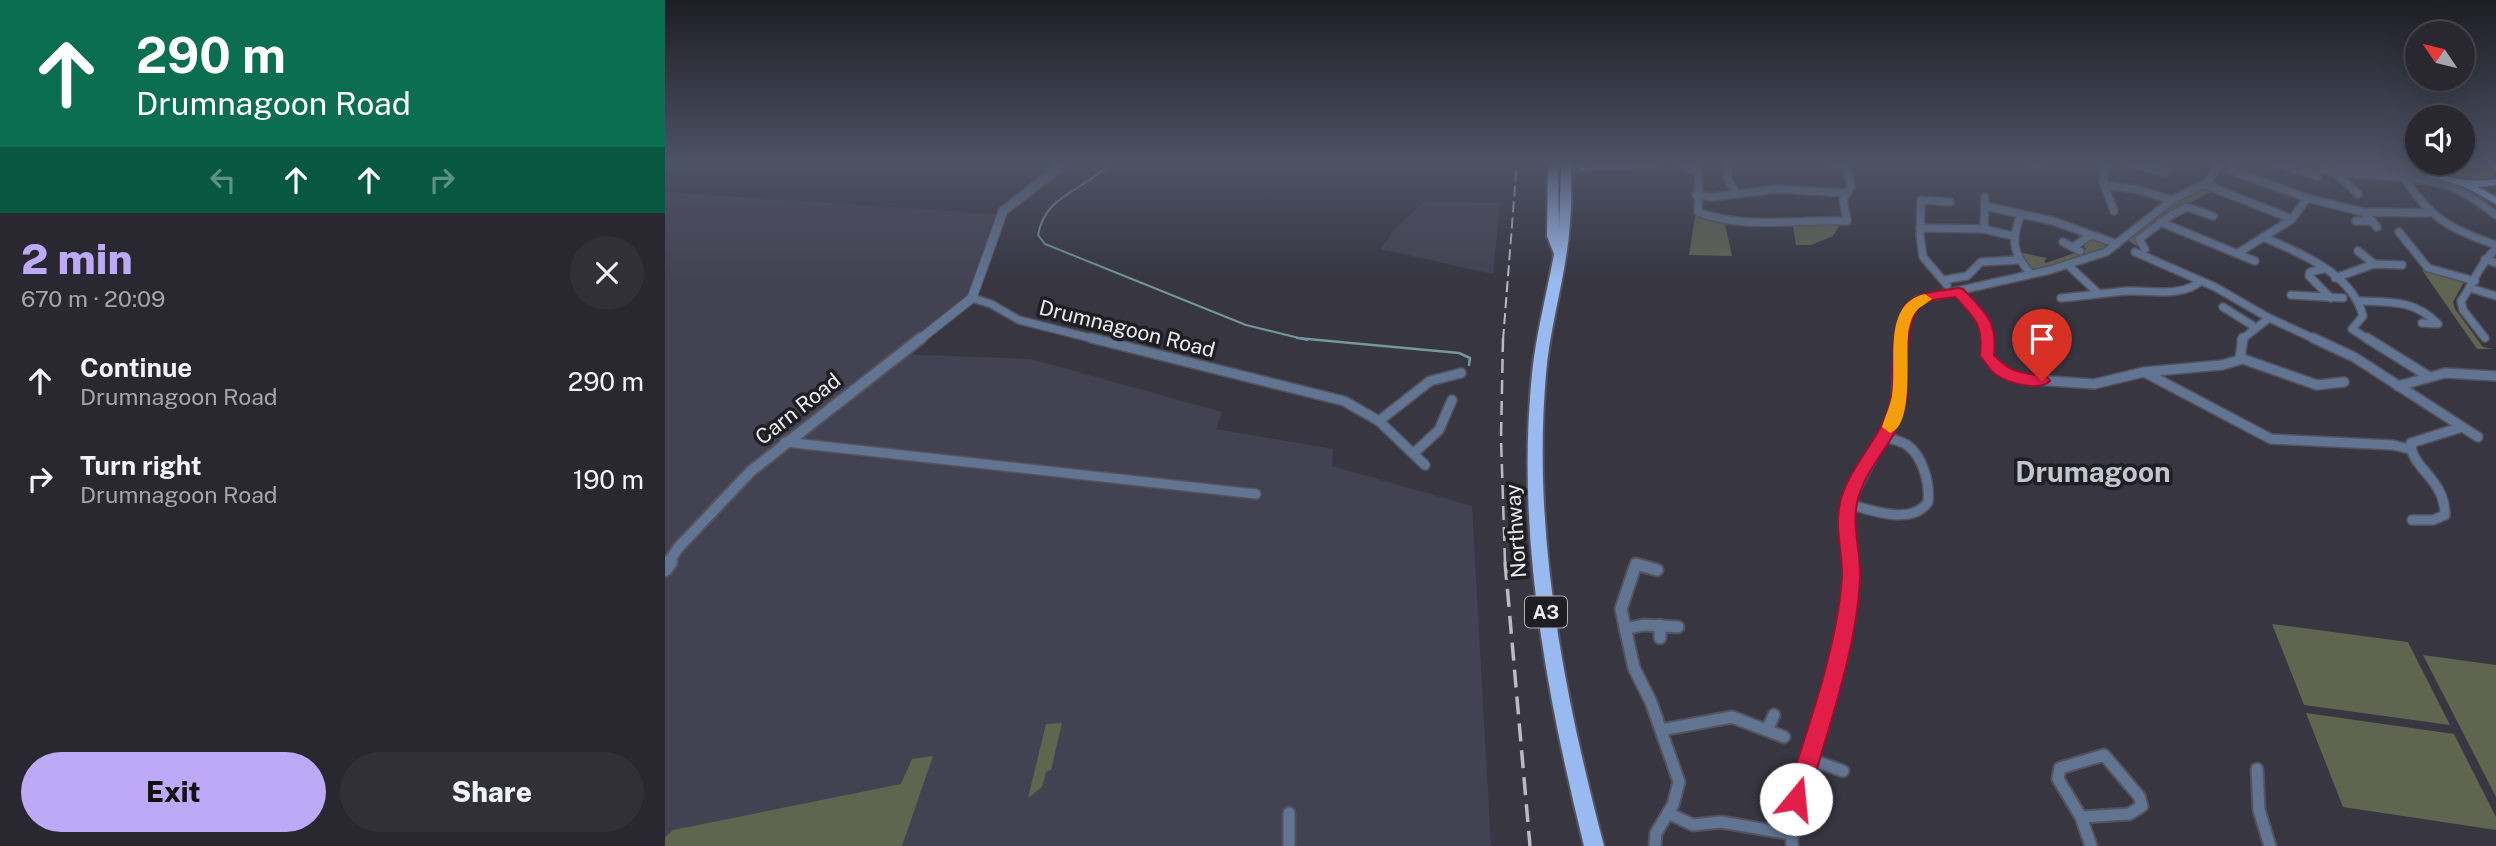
<!DOCTYPE html>
<meta charset="utf-8">
<style>
:root{--surface:#292831;--page:#313039;--text:#f1f3f6;--muted:#a5a6ab;--line:#45444d;--accent:#bda9f5}
body{margin:0;font-family:"Public Sans",sans-serif;background:var(--page);color:var(--text);height:100vh;display:flex;flex-direction:column;font-size:26px;white-space:nowrap}
*{box-sizing:border-box;margin:0}
p{font-size:23px;color:var(--muted)}
.icon{flex:none;width:38px;height:38px;fill:none;stroke:currentColor;stroke-width:2;stroke-linecap:round;stroke-linejoin:round}
.map{position:relative;flex:1;overflow:hidden}
.side{display:flex;flex-direction:column;background:var(--surface);width:665px}
.side>*{flex:none}
.hud{background:#0b6e4f;color:#fff;overflow:hidden}
.needle{width:46px;rotate:305deg}
.tools{position:absolute;left:1740px;top:21px;display:grid;gap:14px}
.tools a{display:grid;place-items:center;width:70px;height:70px;border-radius:50%;background:var(--surface);box-shadow:0 7px 28px #0002,0 0 0 2px var(--line);font-size:35px}
.pin{position:absolute;display:grid;place-items:center;width:60px;height:60px;color:#fff;margin:-72px -30px;border-radius:50% 50% 50% 0;rotate:-45deg;box-shadow:0 0 7px #0007}
.pin .icon{rotate:45deg}
.me{position:absolute;width:77px;margin:-38px;rotate:17deg;stroke-linejoin:round;filter:drop-shadow(0 0 5px #0008)}
.turn{display:flex;align-items:center;gap:24px;height:147px;padding:0 21px;font-size:32px}
.turn .icon{width:91px;height:91px;stroke-width:2.5}
.turn b{display:block;font-size:49px;line-height:60px}
.lanes{display:flex;align-items:center;height:66px;padding:0 21px;background:#0003;justify-content:center;gap:35px;direction:ltr}
.lanes .off{opacity:.35}
.round{display:grid;place-items:center;flex:none;width:74px;height:74px;border-radius:37px;background:var(--page)}
.overview{display:flex;align-items:center;justify-content:space-between;height:119px;padding:0 21px}
h1{font-size:42px;font-weight:800;line-height:52px;color:var(--accent)}
.action{display:flex;gap:14px;margin-top:auto;padding:14px 21px}
.action a{flex:1;height:80px;border-radius:42px;background:var(--accent);color:#111;font-size:28px;font-weight:800;line-height:80px;text-align:center}
.action a+a{background:var(--page);color:var(--text)}
ul{padding:0;list-style:none}
li{display:flex;align-items:center;gap:21px;height:98px;padding:0 21px}
li div{flex:1}
li b{display:block;font-size:26px}
li em{font-style:normal}
main{display:flex;flex:1;min-height:0}
.map>svg:first-child{display:block}
.built{fill:#434252}
.green{fill:#5f654f}
.lines{fill:none;stroke-linecap:round;stroke-linejoin:round}
.stream-far1{stroke:#73979c;stroke-width:2}
.stream{stroke:#73979c;stroke-width:2.5}
.minor-far2-casing{stroke:#54535d;stroke-width:10}
.minor-far1-casing{stroke:#54535d;stroke-width:12}
.minor-casing{stroke:#54535d;stroke-width:15}
.tertiary-far2-casing{stroke:#54535d;stroke-width:11}
.tertiary-far1-casing{stroke:#54535d;stroke-width:14}
.tertiary-casing{stroke:#54535d;stroke-width:18}
.primary-casing{stroke:#54535d;stroke-width:4}
.trunk-casing{stroke:#54535d;stroke-width:4}
.minor-far2{stroke:#617492;stroke-width:7}
.minor-far1{stroke:#617492;stroke-width:9}
.minor{stroke:#617492;stroke-width:11}
.tertiary-far2{stroke:#617492;stroke-width:9}
.tertiary-far1{stroke:#617492;stroke-width:10}
.tertiary{stroke:#617492;stroke-width:14}
.primary{fill:#88afec;fill-rule:evenodd}
.trunk{fill:#99baf0;fill-rule:evenodd}
.rail-far2{stroke:#babac2;stroke-width:2;stroke-dasharray:11 5;stroke-linecap:butt}
.rail-far1{stroke:#babac2;stroke-width:2.5;stroke-dasharray:14 7;stroke-linecap:butt}
.rail{stroke:#babac2;stroke-width:3.5;stroke-dasharray:18 9;stroke-linecap:butt}
.route{fill:#e11d48;stroke:#92132f;stroke-width:2}
.slow{fill:#f59e0b}
.labels{text-anchor:middle;stroke-width:7;stroke-linejoin:round;paint-order:stroke}
.shield{fill:#1e1e23;stroke:#adadb3;stroke-width:2}
.shield-label{font-size:19px;font-weight:bold;fill:#eaeaf1}
.street-label{font-size:21px;fill:#eaeaf1;stroke:#1e1e23}
.district-label{font-size:28px;font-weight:bold;fill:#c4c4d1;stroke:#1e1e23}
</style>
<main>
<section class="side">
<div class="hud">
<div class="turn"><svg class="icon" aria-label="ahead" viewBox="0 0 24 24"><path d="M12 20V5M6 11l6-6 6 6"/></svg><div><b>290 m</b>Drumnagoon Road</div></div>
<div class="lanes"><svg class="icon off" aria-label="left" viewBox="0 0 24 24"><path d="M17 20v-9H6M10 6l-5 5 5 5"/></svg><svg class="icon" aria-label="ahead" viewBox="0 0 24 24"><path d="M12 20V5M6 11l6-6 6 6"/></svg><svg class="icon" aria-label="ahead" viewBox="0 0 24 24"><path d="M12 20V5M6 11l6-6 6 6"/></svg><svg class="icon off" aria-label="right" viewBox="0 0 24 24"><path d="M7 20v-9h11M14 6l5 5-5 5"/></svg></div>
</div>
<div class="overview"><div><h1>2 min</h1><p>670 m · 20:09</p></div><a class="round"><svg class="icon" aria-label="close" viewBox="0 0 24 24"><path d="M6 6l12 12M18 6L6 18"/></svg></a></div>
<ul>
<li><svg class="icon" aria-label="ahead" viewBox="0 0 24 24"><path d="M12 20V5M6 11l6-6 6 6"/></svg><div><b>Continue</b><p>Drumnagoon Road</p></div><em>290 m</em></li>
<li><svg class="icon" aria-label="right" viewBox="0 0 24 24"><path d="M7 20v-9h11M14 6l5 5-5 5"/></svg><div><b>Turn right</b><p>Drumnagoon Road</p></div><em>190 m</em></li>
</ul>
<div class="action"><a>Exit</a><a>Share</a></div>
</section>
<div class="map">
<svg width="1831" height="846" viewBox="0 0 1831 846">
<rect width="100%" height="100%" fill="#373641"/>
<g class="built">
<polygon points="0,192 330,214 304,295 232,354 366,359 557,412 551,429 668,449 667,466 807,506 826,846 0,846"/>
<polygon points="759,202 835,203 828,274 715,249 732,227"/>
</g>
<g class="green">
<path d="M1820,162L1831,175L1829,178C1807,188 1773,177 1755,163Z"/>
<polygon points="1537,188 1548,191 1495,218 1470,238 1477,249 1462,240 1504,206"/>
<polygon points="1034,215 1059,220 1067,256 1024,255 1030,216"/>
<polygon points="1127,220 1176,223 1168,236 1146,245 1131,245"/>
<polygon points="1425,240 1436,241 1442,247 1422,258 1371,270 1363,266 1353,252 1382,258 1379,261 1381,263 1421,249 1418,245"/>
<polygon points="1757,270 1799,282 1788,302 1790,309 1818,347 1828,349 1812,349"/>
<polygon points="1607,624 1743,642 1785,725 1639,705"/>
<polygon points="1758,655 1831,665 1831,797"/>
<polygon points="1641,713 1789,734 1831,817 1831,830 1678,807"/>
<polygon points="397,723 386,770 381,772 377,787 363,798 381,724"/>
<polygon points="268,756 237,846 0,846 0,837 8,830 236,784 247,759"/>
</g>
<g class="lines">
<path class="stream-far1" d="M447,162C420,191 380,194 373,235L380,244L581,325L642,340"/>
<polyline class="stream" points="632,338 794,353 805,358 804,365"/>
<defs>
<g id="minor-far2">
<polyline points="1012,162 1034,173"/>
<path d="M1030,162L1034,181L1033,212C1078,230 1134,219 1182,221L1178,200L1186,186L1181,165L1159,162"/>
<path d="M1066,162C1059,173 1063,182 1071,192"/>
<polyline points="1442,162 1438,182 1449,211"/>
<polyline points="1459,162 1500,172"/>
<polyline points="1567,162 1565,170 1642,198"/>
<polyline points="1607,162 1652,176"/>
<polyline points="1367,163 1376,164"/>
<polyline points="1658,170 1670,172"/>
<path d="M1739,177C1785,184 1795,187 1831,215"/>
<polyline points="1538,184 1627,219"/>
<polyline points="1440,185 1471,189 1507,200"/>
<path d="M1693,194L1670,172L1739,177C1764,218 1787,230 1831,245"/>
<polyline points="1031,195 1047,197 1111,189 1181,193"/>
<polyline points="1320,206 1388,221 1452,244"/>
<polyline points="1698,212 1712,227"/>
<path d="M1356,214C1346,240 1347,253 1366,274"/>
<polyline points="1691,221 1707,221"/>
<polyline points="1495,222 1590,261"/>
<polyline points="1255,228 1319,229 1348,236"/>
<polyline points="1319,229 1320,197"/>
<polyline points="1734,232 1763,268 1810,281"/>
<path d="M1598,237C1635,253 1687,273 1698,316L1687,329L1704,340"/>
<polyline points="1398,242 1415,251"/>
<polyline points="1408,247 1426,235"/>
<polyline points="1480,249 1474,239 1506,215 1522,207 1548,216"/>
<polyline points="1693,251 1709,264"/>
<polyline points="1470,252 1550,287 1604,318 1652,340"/>
<polyline points="1573,253 1627,219 1642,198 1698,212 1763,213"/>
<polyline points="1820,259 1831,263"/>
<polyline points="1404,266 1433,293"/>
<polyline points="1658,269 1645,272 1644,276 1666,298"/>
<polyline points="1670,278 1709,264 1737,265"/>
<polyline points="1278,280 1302,276 1316,262 1352,260"/>
<polyline points="1282,285 1258,257 1255,236 1256,200 1285,202"/>
<polyline points="1805,288 1831,296"/>
<polyline points="1293,292 1314,313 1322,340"/>
<polyline points="1626,295 1678,298"/>
<polyline points="307,298 326,304 354,320 433,340"/>
<path d="M1396,298C1418,296 1440,293 1462,291C1486,290 1516,298 1536,281"/>
<path d="M1695,301C1726,302 1750,300 1773,324L1757,323"/>
<polyline points="1558,307 1590,327"/>
<path d="M1820,338L1798,310L1796,301C1808,284 1815,263 1831,249"/>
<polyline points="1235,340 1243,313 1252,300 1385,270 1441,252 1507,200 1543,182 1555,162"/>
<polyline points="1576,340 1604,318"/>
</g>
<g id="minor-far1">
<polyline points="426,338 679,401 714,421 760,465"/>
<polyline points="1322,338 1322,356 1336,371 1355,379 1429,384 1479,372"/>
<polyline points="1578,338 1575,358 1652,385 1679,382"/>
<polyline points="1648,338 1689,357 1813,437"/>
<polyline points="1702,338 1763,376"/>
<polyline points="1578,359 1557,365 1479,372 1606,439 1728,445 1744,449"/>
<polyline points="1733,386 1780,373 1831,376"/>
<polyline points="714,421 765,381 796,373"/>
<polyline points="120,442 591,494"/>
<polyline points="749,453 774,430 787,400"/>
<path d="M1183,504C1205,510 1247,526 1263,502C1265,484 1258,456 1242,445C1236,441 1227,439 1220,437"/>
<path d="M1747,520H1768L1780,515C1780,478 1745,468 1746,443L1797,427"/>
<polyline points="1185,563 1181,521 1184,502 1229,418 1236,338"/>
</g>
<g id="minor">
<polyline points="995,625 995,638"/>
<polyline points="960,629 978,625 1013,627"/>
<polyline points="996,730 1067,717 1119,737"/>
<polyline points="1102,730 1109,715"/>
<polygon points="1439,755 1474,796 1477,806 1464,814 1416,817 1393,779 1395,768"/>
<polyline points="1144,759 1178,771"/>
<polyline points="1592,769 1594,810 1605,846"/>
<polyline points="624,813 624,846"/>
<polyline points="1003,813 1028,825 1056,822 1126,834"/>
<polyline points="1416,817 1426,846"/>
<polyline points="990,846 991,833 1008,805 1014,782 986,702 969,668 956,609 971,564 992,570"/>
<path d="M1127,846C1126,816 1135,790 1143,762C1162,698 1192,629 1185,562"/>
</g>
<g id="tertiary-far2">
<polyline points="1673,162 1710,165 1770,176"/>
<polyline points="892,168 998,162"/>
<polyline points="254,340 307,298 338,211 402,162"/>
</g>
<polyline id="tertiary-far1" points="3,563 13,548 86,471 256,338"/>
<polyline id="tertiary" points="0,569 5,562"/>
<g id="primary">
<path d="M1743,162C1756,162 1763,169 1775,174C1793,181 1812,182 1831,179V185L1813,187L1831,197V204L1800,187L1763,176Z"/>
<polygon points="1819,162 1831,162 1831,170"/>
</g>
<path id="trunk" d="M883,162H893L894,229L896,162H917L922,167L917,170L906,163C906,183 907,203 905,222C902,273 885,323 881,374C867,534 899,693 939,846H919C881,692 851,533 867,374C871,334 882,293 889,254L882,236Z"/>
</defs>
<use href="#minor-far2" class="minor-far2-casing"/>
<use href="#minor-far1" class="minor-far1-casing"/>
<use href="#minor" class="minor-casing"/>
<use href="#tertiary-far2" class="tertiary-far2-casing"/>
<use href="#tertiary-far1" class="tertiary-far1-casing"/>
<use href="#tertiary" class="tertiary-casing"/>
<use href="#primary" class="primary-casing"/>
<use href="#trunk" class="trunk-casing"/>
<use href="#minor-far2" class="minor-far2"/>
<use href="#minor-far1" class="minor-far1"/>
<use href="#minor" class="minor"/>
<use href="#tertiary-far2" class="tertiary-far2"/>
<use href="#tertiary-far1" class="tertiary-far1"/>
<use href="#tertiary" class="tertiary"/>
<use href="#primary" class="primary"/>
<use href="#trunk" class="trunk"/>
<polyline class="rail-far2" points="838,340 852,162"/>
<polyline class="rail-far1" points="838,338 836,438 840,563"/>
<polyline class="rail" points="840,562 865,846"/>
</g>
<linearGradient id="sky" x2="0" y2="1"><stop stop-color="#1e1e24"/><stop offset="0.58" stop-color="#4d5265"/><stop offset="1" stop-color="#4d5265" stop-opacity="0"/></linearGradient>
<rect width="1831" height="281" fill="url(#sky)"/>
<path class="route" d="M1293,288L1298,289C1320,312 1333,321 1329,355C1349,376 1357,371 1382,377L1385,381C1373,392 1342,383 1330,374C1324,369 1319,361 1315,356C1318,325 1311,319 1290,297C1279,299 1258,299 1252,310C1235,339 1247,377 1239,409C1231,443 1199,468 1192,503C1187,528 1196,552 1195,577C1193,646 1162,732 1143,799L1139,806L1131,809L1123,806L1120,799C1142,730 1172,649 1177,577C1178,553 1169,529 1175,503C1183,467 1215,440 1225,404C1233,372 1221,336 1240,306C1249,291 1277,291 1293,288Z"/>
<path class="slow" d="M1260,294L1267,299C1254,309 1249,308 1244,328C1239,348 1251,425 1225,433L1217,427C1220,417 1225,406 1227,396C1233,363 1216,304 1260,294Z"/>
<g class="labels">
<rect class="shield" x="860" y="596.5" width="42" height="31" rx="5"/>
<g class="shield-label">
<text x="881" y="619">A3</text>
</g>
<g class="street-label">
<text transform="translate(462 329) rotate(14)" y="7">Drumnagoon Road</text>
<text transform="translate(133 409) rotate(-38)" y="7">Carn Road</text>
<text transform="translate(851 531) rotate(-94)" y="7">Northway</text>
</g>
<g class="district-label">
<text x="1428" y="482">Drumagoon</text>
</g>
</g>
</svg>
<div class="tools">
<a><svg class="needle" viewBox="-14 -14 28 28"><path d="M0-13l5 13h-10z" fill="#e53935"/><path d="M0 13l5-13h-10z" fill="#a5a6ab"/></svg></a>
<a><svg class="icon" aria-label="sound" viewBox="0 0 24 24"><path d="M4 9h4l5-4v14l-5-4H4zM17 9q2 3 0 6"/></svg></a>
</div>
<div class="pin" style="left:1377px;top:381px;background:#d93025"><svg class="icon" aria-label="arrive" viewBox="0 0 24 24"><path d="M6 21V4h12l-3 4 3 4H6"/></svg></div>
<svg class="me" style="left:1131px;top:799px" viewBox="-20 -20 40 40"><circle r="19" fill="#fff"/><path d="M0-13L10 11 0 6-10 11z" fill="#e11d48"/></svg>
</div>
</main>
